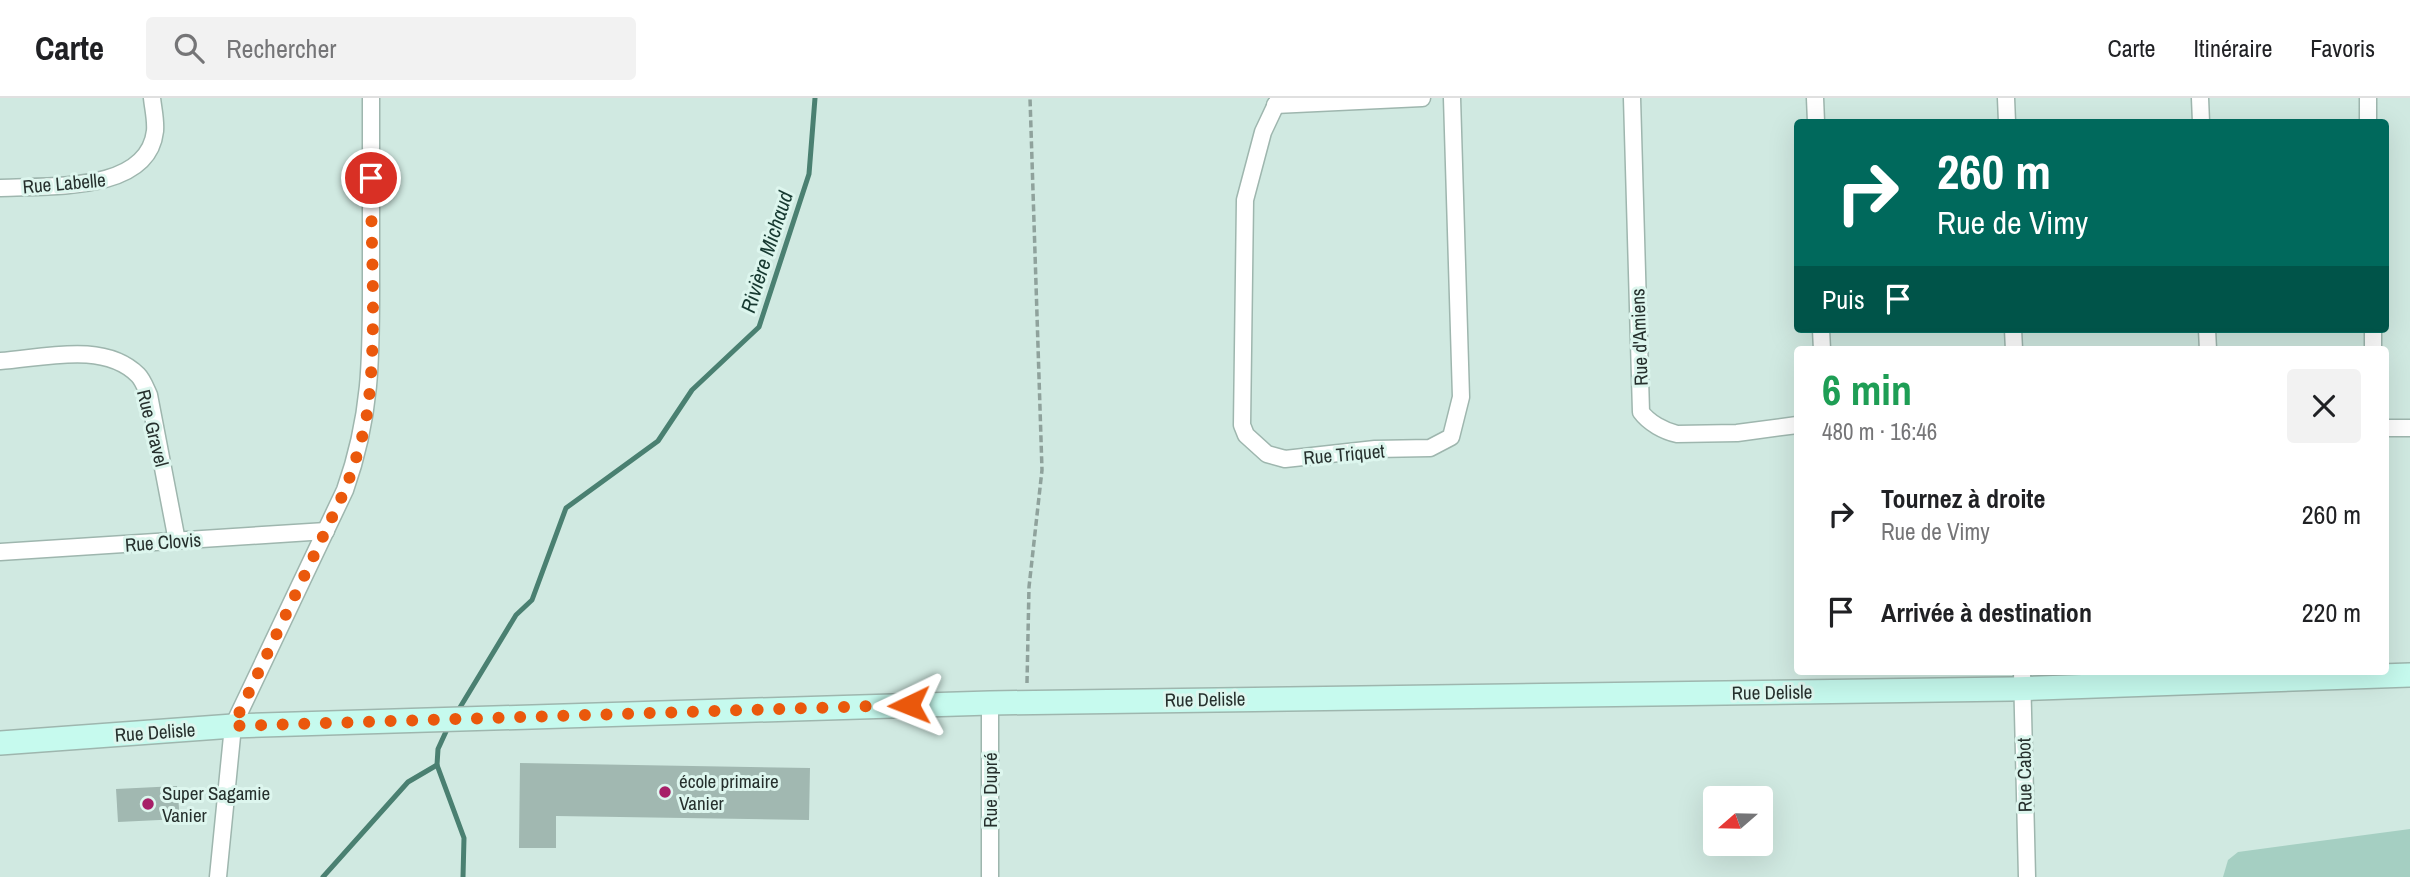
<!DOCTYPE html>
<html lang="fr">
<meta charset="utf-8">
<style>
:root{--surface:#fff;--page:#f2f2f2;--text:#202124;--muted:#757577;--line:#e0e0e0}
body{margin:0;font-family:"Archivo Narrow",sans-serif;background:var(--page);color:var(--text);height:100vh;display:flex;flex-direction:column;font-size:26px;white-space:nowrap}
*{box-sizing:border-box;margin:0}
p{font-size:23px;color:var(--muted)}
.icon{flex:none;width:38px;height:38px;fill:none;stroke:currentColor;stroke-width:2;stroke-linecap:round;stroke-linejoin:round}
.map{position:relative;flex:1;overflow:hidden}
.panel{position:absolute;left:1794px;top:248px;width:595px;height:329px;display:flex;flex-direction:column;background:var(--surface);border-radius:7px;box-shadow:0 7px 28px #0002}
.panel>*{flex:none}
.top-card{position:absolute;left:1794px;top:21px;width:595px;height:214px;border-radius:7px;box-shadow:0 7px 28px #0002;background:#00695c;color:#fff;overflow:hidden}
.needle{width:46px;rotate:250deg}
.fabs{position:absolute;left:1703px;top:688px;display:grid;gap:14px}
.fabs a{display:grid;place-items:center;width:70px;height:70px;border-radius:7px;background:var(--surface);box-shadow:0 7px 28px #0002;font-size:35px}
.pin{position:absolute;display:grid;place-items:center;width:60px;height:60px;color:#fff;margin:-30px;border:4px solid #fff;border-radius:50%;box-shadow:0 2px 7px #0007}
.me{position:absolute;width:77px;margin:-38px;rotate:268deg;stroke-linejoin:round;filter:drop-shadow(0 0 5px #0008)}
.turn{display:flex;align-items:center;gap:24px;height:147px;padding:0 28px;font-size:32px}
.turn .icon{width:91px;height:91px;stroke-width:2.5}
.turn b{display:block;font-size:49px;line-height:60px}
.then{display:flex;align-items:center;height:66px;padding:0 28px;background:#0003;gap:14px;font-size:26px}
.round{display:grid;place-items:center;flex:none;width:74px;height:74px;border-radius:7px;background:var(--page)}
.headline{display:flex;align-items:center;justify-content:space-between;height:119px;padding:0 28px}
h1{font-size:42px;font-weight:700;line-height:52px;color:#1e9e55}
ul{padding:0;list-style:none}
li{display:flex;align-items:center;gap:21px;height:98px;padding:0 28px}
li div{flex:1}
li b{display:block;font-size:26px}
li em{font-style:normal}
header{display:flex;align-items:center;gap:42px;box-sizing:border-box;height:98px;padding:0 35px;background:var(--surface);border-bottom:2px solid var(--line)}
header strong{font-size:33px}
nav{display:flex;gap:38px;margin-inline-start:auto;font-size:24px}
.search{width:490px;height:63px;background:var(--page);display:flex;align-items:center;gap:18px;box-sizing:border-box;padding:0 24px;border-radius:7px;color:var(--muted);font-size:26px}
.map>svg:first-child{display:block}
.green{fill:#a5cfc2}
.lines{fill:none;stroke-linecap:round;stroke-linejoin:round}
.stream{stroke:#4a8071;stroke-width:5}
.building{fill:#a1b8b1}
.street-casing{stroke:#9eb6ae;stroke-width:19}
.secondary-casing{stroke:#9eb6ae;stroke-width:26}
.path{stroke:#8fa29c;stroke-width:3.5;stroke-dasharray:7 3.5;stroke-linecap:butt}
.street{stroke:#fff;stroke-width:16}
.secondary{stroke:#c6faee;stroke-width:23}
.route{stroke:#ea580c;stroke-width:12;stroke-dasharray:0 21.6}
.poi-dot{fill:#a72068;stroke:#ddf6ee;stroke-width:2.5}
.labels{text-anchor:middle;stroke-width:6;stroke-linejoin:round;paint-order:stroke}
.street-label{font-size:19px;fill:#26302d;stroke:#ddf6ee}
.poi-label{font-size:19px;fill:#26302d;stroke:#ddf6ee;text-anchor:start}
.water-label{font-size:21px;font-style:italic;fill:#163930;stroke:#ddf6ee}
</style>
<header>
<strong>Carte</strong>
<div class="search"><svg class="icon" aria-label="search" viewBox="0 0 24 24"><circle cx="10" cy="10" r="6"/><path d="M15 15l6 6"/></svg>Rechercher</div>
<nav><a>Carte</a><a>Itinéraire</a><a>Favoris</a></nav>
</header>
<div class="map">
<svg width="2410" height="779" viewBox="0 0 2410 779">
<rect width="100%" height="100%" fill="#d0e9e1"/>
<polygon class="green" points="2410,731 2410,779 2223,779 2228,762 2238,754"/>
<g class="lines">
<g class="stream">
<polyline points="456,616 516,517 532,502 566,410 658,343 692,292 759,229 809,76 815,0"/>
<polyline points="437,667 464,740 463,779"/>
<polyline points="323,779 408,684 437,667 438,651 449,627"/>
</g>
</g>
<g class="building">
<polygon points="520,665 810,670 809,722 556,718 556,750 519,750"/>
<polygon points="177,688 180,721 118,724 116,691"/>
</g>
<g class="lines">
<defs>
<g id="street">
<polyline points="1279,0 1263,34 1245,102 1242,327 1246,337 1267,356 1285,361 1375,351 1430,350 1451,339 1461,299 1452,0"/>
<path d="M1632,0L1641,314C1649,325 1664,333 1677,336L1737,335L1797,327"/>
<polyline points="1815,0 1816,24"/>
<polyline points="2006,0 2007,24"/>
<polyline points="2200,0 2201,24"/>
<polyline points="2368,0 2368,24"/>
<polyline points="1275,7 1422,0"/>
<path d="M0,90C46,87 148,96 155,33C156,22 153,10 152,0"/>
<polyline points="1821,231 1822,252"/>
<polyline points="2013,231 2014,252"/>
<polyline points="2207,231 2208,252"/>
<polyline points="2373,231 2373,252"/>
<path d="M0,263C43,260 104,243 138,277C143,282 146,291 149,297L177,443"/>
<polyline points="2385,330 2410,330"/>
<polyline points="0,454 326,433"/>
<polyline points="2022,574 2027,779"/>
<path d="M218,779L233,628L345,392C373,313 371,252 371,171C371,114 371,57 371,0"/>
<polyline points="990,779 990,605"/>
</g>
<polyline id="secondary" points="0,645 233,628 990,605 2011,591 2410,577"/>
</defs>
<use href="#street" class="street-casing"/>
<use href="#secondary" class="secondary-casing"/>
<polyline class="path" points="1027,585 1029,489 1042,372 1030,0"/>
<use href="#street" class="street"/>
<use href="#secondary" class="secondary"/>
</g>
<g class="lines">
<path class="route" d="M371,80C371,156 377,234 368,309C364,338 355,365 345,392L233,628L909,607"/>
</g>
<g class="poi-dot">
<circle cx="665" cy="694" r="7"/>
<circle cx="148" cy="706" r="7"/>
</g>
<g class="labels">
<g class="street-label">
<text transform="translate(64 85) rotate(-5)" y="7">Rue Labelle</text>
<text transform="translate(1639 239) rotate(-92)" y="7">Rue d'Amiens</text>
<text transform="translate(153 330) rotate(76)" y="7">Rue Gravel</text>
<text transform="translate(1344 356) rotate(-5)" y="7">Rue Triquet</text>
<text transform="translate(163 444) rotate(-4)" y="7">Rue Clovis</text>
<text transform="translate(1772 594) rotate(-1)" y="7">Rue Delisle</text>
<text transform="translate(1205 601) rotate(-1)" y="7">Rue Delisle</text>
<text transform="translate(155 634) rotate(-4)" y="7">Rue Delisle</text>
<text transform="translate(2024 677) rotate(-91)" y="7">Rue Cabot</text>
<text transform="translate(990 692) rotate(-90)" y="7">Rue Dupré</text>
</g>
<g class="poi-label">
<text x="679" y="690">école primaire<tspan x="679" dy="22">Vanier</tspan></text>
<text x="162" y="702">Super Sagamie<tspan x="162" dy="22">Vanier</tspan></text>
</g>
<g class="water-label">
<text transform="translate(767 154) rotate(-72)" y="7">Rivière Michaud</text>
</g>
</g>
</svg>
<div class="fabs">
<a><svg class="needle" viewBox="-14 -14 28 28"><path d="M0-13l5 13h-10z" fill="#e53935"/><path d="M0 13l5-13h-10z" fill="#757577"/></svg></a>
</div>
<div class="pin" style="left:371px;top:80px;background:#d93025"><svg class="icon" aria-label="arrive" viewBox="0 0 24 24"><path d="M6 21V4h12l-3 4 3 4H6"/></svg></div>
<svg class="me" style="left:909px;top:607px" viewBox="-20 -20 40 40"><path d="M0-17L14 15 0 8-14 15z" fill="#ea580c" stroke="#fff" stroke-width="4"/></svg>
<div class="top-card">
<div class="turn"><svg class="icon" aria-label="right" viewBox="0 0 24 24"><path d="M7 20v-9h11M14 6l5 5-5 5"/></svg><div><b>260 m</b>Rue de Vimy</div></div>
<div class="then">Puis<svg class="icon" aria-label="arrive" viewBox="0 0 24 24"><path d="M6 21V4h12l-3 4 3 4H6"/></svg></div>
</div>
<section class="panel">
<div class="headline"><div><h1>6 min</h1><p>480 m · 16:46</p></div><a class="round"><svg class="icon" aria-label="close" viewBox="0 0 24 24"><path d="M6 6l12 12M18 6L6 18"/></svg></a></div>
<ul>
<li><svg class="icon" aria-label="right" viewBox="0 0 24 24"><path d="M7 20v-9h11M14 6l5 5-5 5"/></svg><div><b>Tournez à droite</b><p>Rue de Vimy</p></div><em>260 m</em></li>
<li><svg class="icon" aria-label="arrive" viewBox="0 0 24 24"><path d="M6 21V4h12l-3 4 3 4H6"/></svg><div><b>Arrivée à destination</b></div><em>220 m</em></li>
</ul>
</section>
</div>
